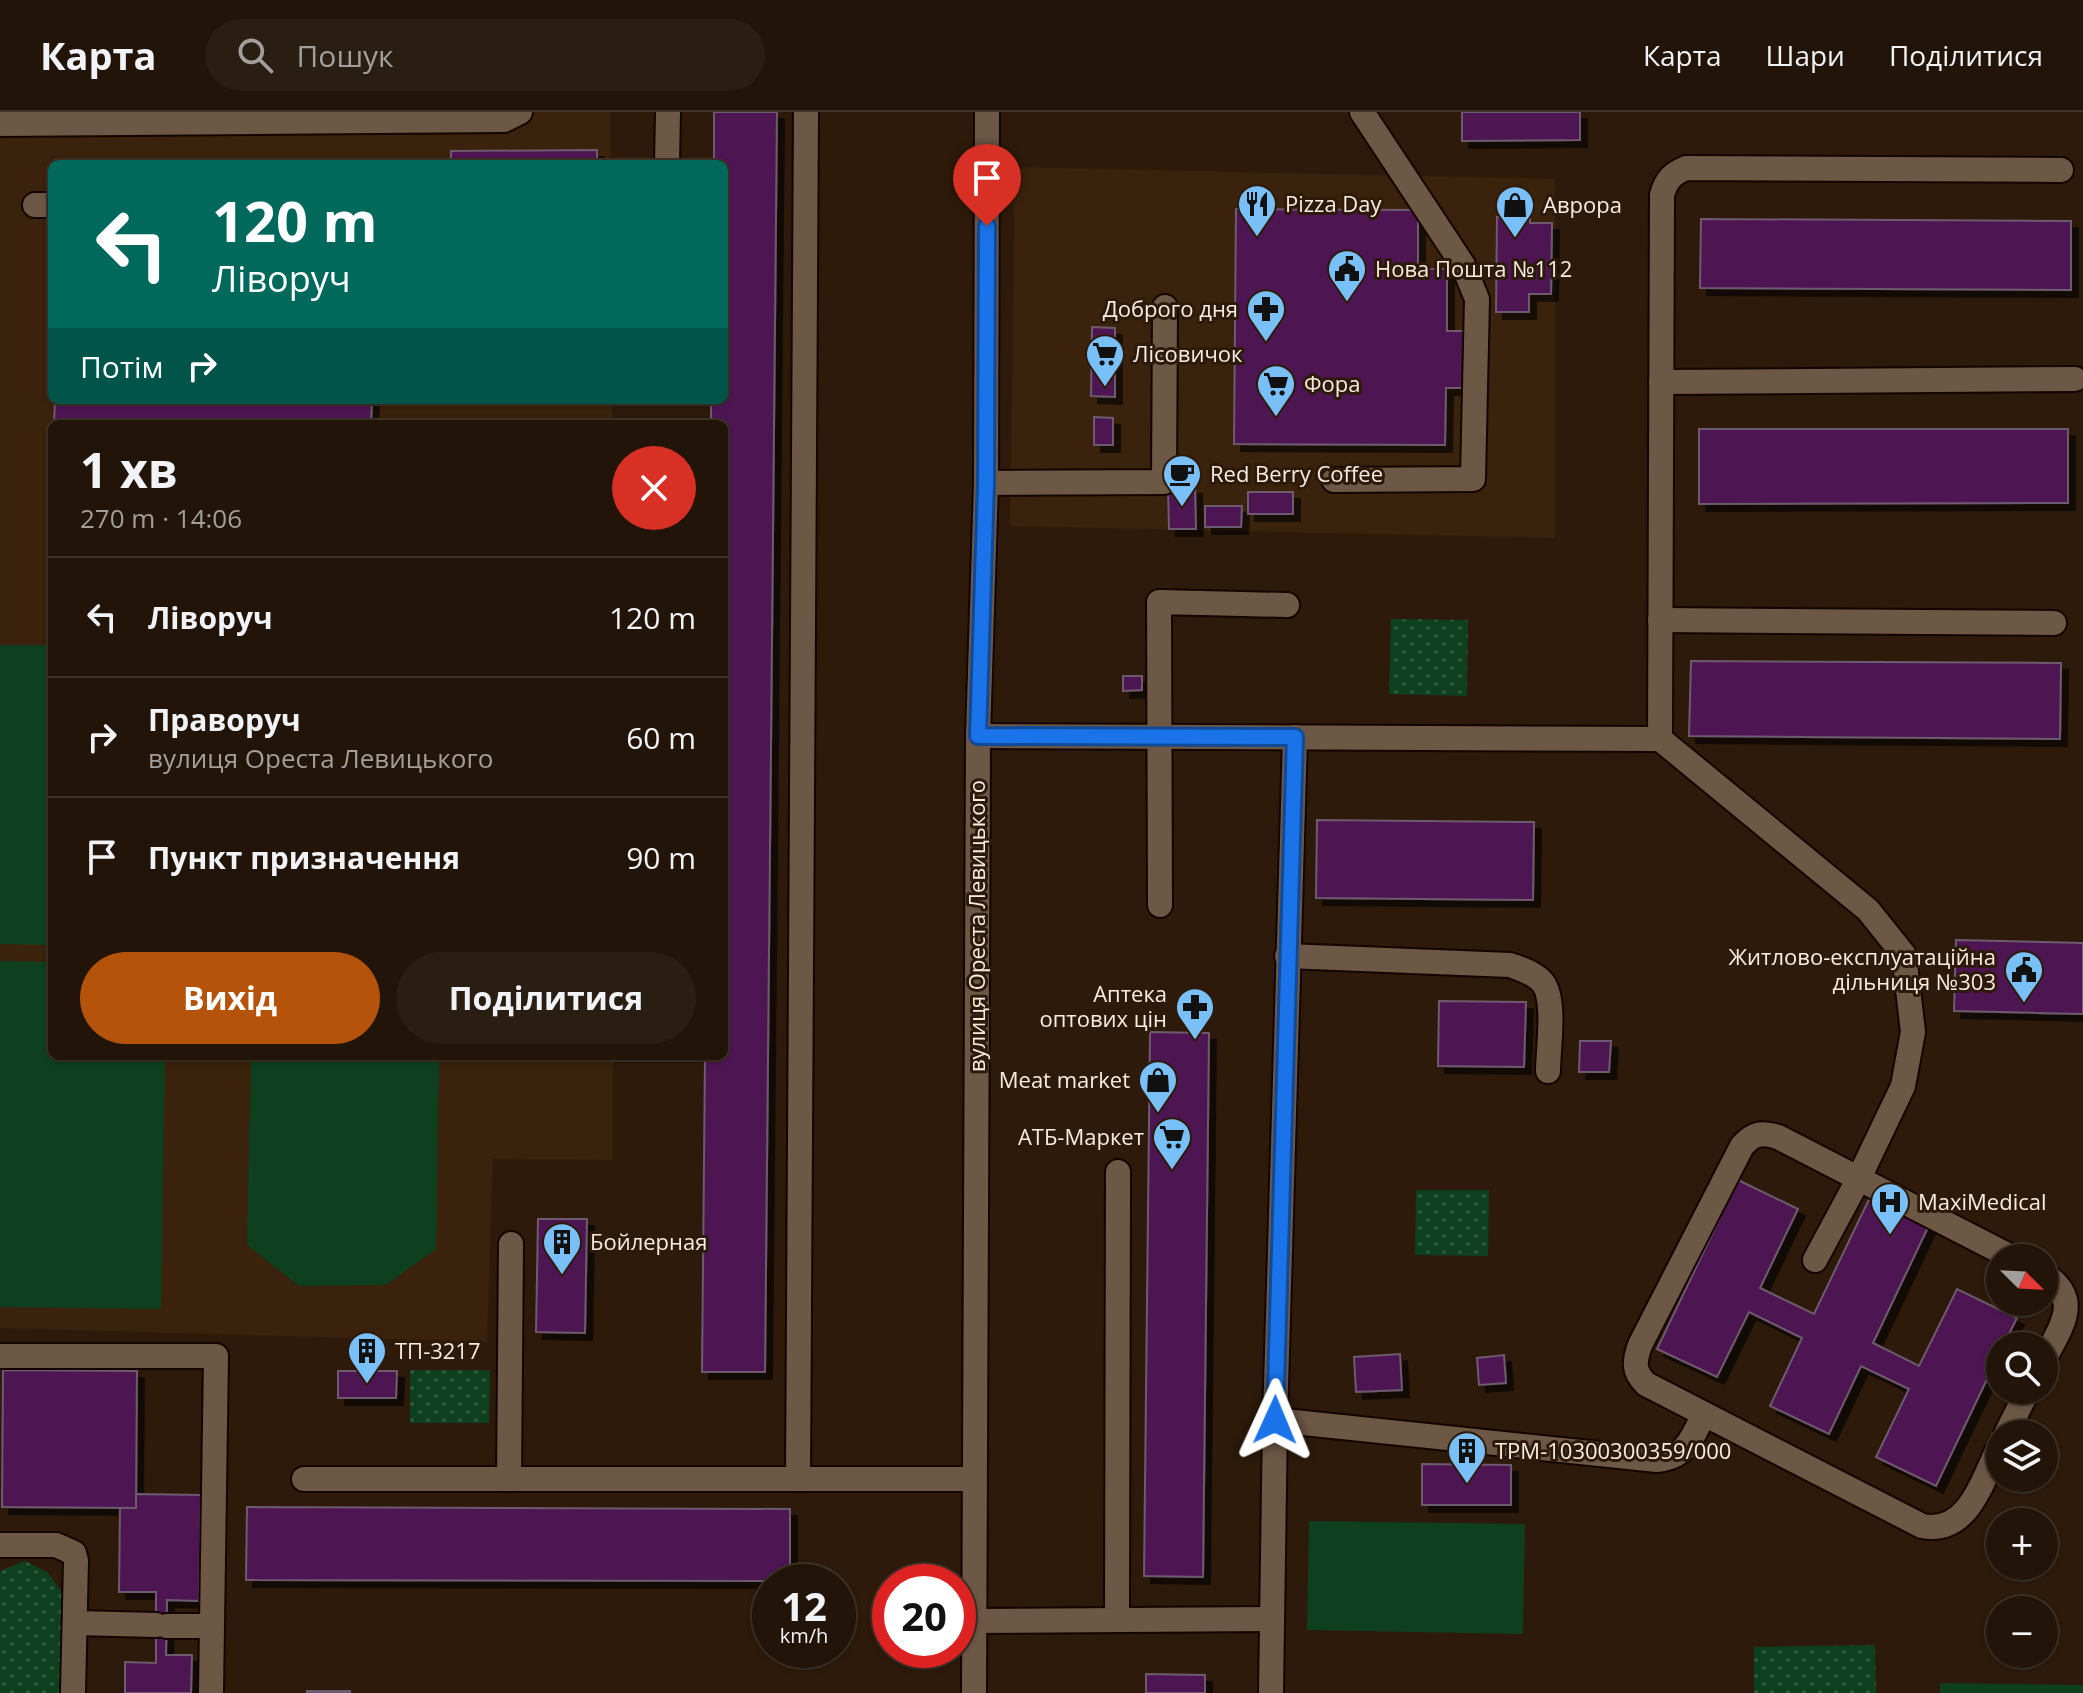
<!DOCTYPE html>
<html lang="uk">
<meta charset="utf-8">
<style>
:root{--surface:#221408;--page:#2a1d12;--text:#f1f3f6;--muted:#a29e9c;--line:#3f3329;--accent:#b45309}
body{margin:0;font-family:"Open Sans",sans-serif;background:var(--page);color:var(--text);height:100vh;display:flex;flex-direction:column;font-size:30px;white-space:nowrap}
*{box-sizing:border-box;margin:0}
p{font-size:26px;color:var(--muted)}
.icon{flex:none;width:44px;height:44px;fill:none;stroke:currentColor;stroke-width:2;stroke-linecap:round;stroke-linejoin:round}
.map{position:relative;flex:1;overflow:hidden}
.details{position:absolute;left:48px;top:308px;width:680px;height:640px;display:flex;flex-direction:column;background:var(--surface);border-radius:12px;box-shadow:0 2px 6px #0004,0 0 0 2px var(--line)}
.details>*{flex:none}
.hud{position:absolute;left:48px;top:48px;width:680px;height:244px;border-radius:12px;box-shadow:0 2px 6px #0004,0 0 0 2px var(--line);background:#00695c;color:#fff;overflow:hidden}
.needle{width:52px;rotate:114deg}
.buttons{position:absolute;left:1986px;top:1132px;display:grid;gap:16px}
.buttons a{display:grid;place-items:center;width:72px;height:72px;border-radius:50%;background:var(--surface);box-shadow:0 2px 6px #0004,0 0 0 2px var(--line);font-size:40px}
.speed{position:absolute;left:752px;top:1452px;display:flex;gap:16px;font-size:40px;font-weight:700;text-align:center}
.speed>*{display:grid;place-content:center;width:104px;height:104px;border-radius:50%;background:var(--surface);box-shadow:0 2px 6px #0004,0 0 0 2px var(--line);line-height:1}
.speed small{font-size:20px;font-weight:400}
.speed .limit{border:12px solid #d22;background:#fff;color:#111}
.pin{position:absolute;display:grid;place-items:center;width:68px;height:68px;color:#fff;margin:-82px -34px;border-radius:50% 50% 50% 0;rotate:-45deg;box-shadow:0 0 8px #0007}
.pin .icon{rotate:45deg}
.me{position:absolute;width:88px;margin:-44px;rotate:1deg;stroke-linejoin:round;filter:drop-shadow(0 0 6px #0008)}
.turn{display:flex;align-items:center;gap:28px;height:168px;padding:0 32px;font-size:36px}
.turn .icon{width:104px;height:104px;stroke-width:2.5}
.turn b{display:block;font-size:56px;line-height:68px}
.then{display:flex;align-items:center;height:76px;padding:0 32px;background:#0003;gap:16px;font-size:30px}
.round{display:grid;place-items:center;flex:none;width:84px;height:84px;border-radius:42px;background:var(--page)}
.summary{display:flex;align-items:center;justify-content:space-between;height:136px;padding:0 32px}
h1{font-size:48px;font-weight:700;line-height:60px}
.button{display:flex;gap:16px;margin-top:auto;padding:16px 32px}
.button a{flex:1;height:92px;border-radius:48px;background:var(--accent);color:#fff;font-size:32px;font-weight:700;line-height:92px;text-align:center}
.button a+a{background:var(--page);color:var(--text)}
ul{padding:0;list-style:none}
li{display:flex;align-items:center;gap:24px;height:120px;padding:0 32px;border-top:2px solid var(--line)}
li div{flex:1}
li b{display:block;font-size:30px}
li em{font-style:normal}
header{display:flex;align-items:center;gap:48px;box-sizing:border-box;height:112px;padding:0 40px;background:var(--surface);border-bottom:2px solid var(--line)}
header strong{font-size:38px}
nav{display:flex;gap:44px;margin-inline-start:auto;font-size:28px}
.search{width:560px;height:72px;background:var(--page);display:flex;align-items:center;gap:20px;box-sizing:border-box;padding:0 28px;border-radius:44px;color:var(--muted);font-size:30px}
.map>svg:first-child{display:block}
.built{fill:#3a220c}
.green{fill:#0e401f}
.park{fill:url(#park-dots)}
.building{fill:#4e1752;stroke:#6d5a6e;stroke-width:2;filter:url(#shadow)}
.lines{fill:none;stroke-linecap:round;stroke-linejoin:round}
.minor-casing{stroke:#140500;stroke-width:28}
.minor{stroke:#6d5745;stroke-width:24}
.route-casing{stroke:#114b97;stroke-width:20}
.route{stroke:#1a73e8;stroke-width:14}
.labels{text-anchor:middle;stroke-width:6;stroke-linejoin:round;paint-order:stroke}
.poi-label{font-size:22px;fill:#f8ebe1;stroke:#2d1a0a;text-anchor:start}
.street-label{font-size:22px;fill:#f8ebe1;stroke:#2d1a0a}
</style>
<header>
<strong>Карта</strong>
<div class="search"><svg class="icon" aria-label="search" viewBox="0 0 24 24"><circle cx="10" cy="10" r="6"/><path d="M15 15l6 6"/></svg>Пошук</div>
<nav><a>Карта</a><a>Шари</a><a>Поділитися</a></nav>
</header>
<div class="map">
<svg width="2083" height="1581" viewBox="0 0 2083 1581">
<defs>
<pattern id="park-dots" width="8" height="8" patternUnits="userSpaceOnUse" patternTransform="scale(2)"><rect width="8" height="8" fill="#0e401f"/><path d="M2 2h.1M6 6h.1" fill="none" stroke="#325c3f" stroke-width="1.8" stroke-linecap="round"/></pattern>
<filter id="shadow"><feDropShadow dx="7" dy="7" stdDeviation="0" flood-color="#0009"/></filter>
</defs>
<rect width="100%" height="100%" fill="#2d1a0a"/>
<g class="built">
<polygon points="0,0 610,0 611,52 52,52 52,288 612,288 612,312 52,312 52,944 613,944 613,1048 493,1047 487,1230 0,1216"/>
<polygon points="1015,55 1555,67 1555,426 1010,414"/>
</g>
<g class="green">
<polygon points="0,533 52,533 52,833 0,832"/>
<polygon points="0,849 52,850 52,944 165,944 161,1197 0,1195"/>
<polygon points="251,944 439,944 436,1137 386,1173 299,1174 247,1133"/>
<polygon points="1309,1409 1525,1412 1523,1522 1307,1518"/>
<polygon points="1940,1571 2083,1573 2083,1581 1940,1581"/>
</g>
<g class="park">
<polygon points="1391,507 1468,508 1467,584 1389,582"/>
<polygon points="1416,1078 1489,1078 1488,1144 1415,1143"/>
<polygon points="410,1258 490,1258 489,1311 410,1311"/>
<polygon points="25,1449 47,1460 65,1484 63,1581 0,1581 0,1459"/>
<polygon points="1875,1533 1876,1581 1754,1581 1754,1535"/>
</g>
<g class="building">
<polygon points="714,0 777,0 765,1260 702,1260 705,944 724,944 724,312 711,312 711,288 724,288 724,52 714,52"/>
<polygon points="1462,0 1580,0 1580,28 1462,29"/>
<polygon points="597,38 597,52 451,52 451,39"/>
<polygon points="1236,97 1418,98 1418,157 1447,157 1447,219 1465,219 1464,276 1446,276 1445,333 1234,332"/>
<polygon points="1497,105 1530,105 1530,111 1552,111 1551,182 1529,182 1529,200 1496,200"/>
<polygon points="1701,107 2071,109 2071,178 1700,176"/>
<polygon points="1092,215 1115,216 1115,285 1091,284"/>
<polygon points="55,288 372,288 371,312 54,312"/>
<polygon points="1094,305 1113,306 1113,333 1094,333"/>
<polygon points="1699,317 2068,317 2068,391 1699,392"/>
<polygon points="1195,375 1196,417 1169,417 1168,376"/>
<rect x="1248" y="380" width="45" height="22"/>
<polygon points="1205,394 1242,394 1241,415 1205,415"/>
<polygon points="1691,549 2061,551 2060,627 1689,624"/>
<polygon points="1123,564 1142,564 1142,578 1123,579"/>
<polygon points="1317,708 1534,710 1533,788 1316,786"/>
<polygon points="1956,828 2083,831 2083,902 1954,899"/>
<polygon points="1439,889 1526,890 1524,955 1438,954"/>
<polygon points="1150,920 1209,921 1203,1465 1144,1464"/>
<polygon points="1580,929 1611,929 1609,960 1579,960"/>
<polygon points="1738,1068 1798,1097 1760,1176 1814,1202 1872,1081 1931,1109 1873,1231 1919,1254 1957,1177 2017,1206 2003,1234 2000,1234 2000,1240 1936,1374 1876,1345 1909,1277 1861,1254 1829,1322 1770,1294 1802,1226 1749,1200 1717,1265 1657,1237"/>
<polygon points="538,1107 587,1107 585,1221 536,1220"/>
<polygon points="1400,1242 1402,1278 1356,1280 1354,1245"/>
<polygon points="1504,1243 1506,1271 1479,1273 1477,1246"/>
<polygon points="3,1258 137,1259 136,1396 2,1395"/>
<polygon points="338,1259 397,1259 396,1286 338,1286"/>
<polygon points="1422,1352 1511,1353 1511,1393 1422,1393"/>
<polygon points="136,1382 201,1383 199,1489 167,1488 166,1543 192,1543 191,1581 125,1581 125,1550 156,1551 156,1480 119,1480 120,1396 136,1396"/>
<polygon points="247,1395 790,1397 790,1469 246,1468"/>
<polygon points="1146,1562 1205,1563 1205,1581 1146,1581"/>
<rect x="307" y="1579" width="43" height="2"/>
</g>
<g class="lines">
<defs>
<g id="minor">
<polyline points="0,12 504,8 520,0"/>
<polyline points="667,52 668,0"/>
<polyline points="35,93 52,93"/>
<polyline points="1661,270 2075,267"/>
<polyline points="1334,368 1473,367 1477,187 1463,153 1362,0"/>
<polyline points="986,371 1164,370 1165,195"/>
<polyline points="1660,508 2054,511"/>
<polyline points="978,624 1660,627 1868,798 1904,843 1913,920 1903,974 1859,1066 1815,1148"/>
<path d="M1660,627L1662,83C1666,68 1672,62 1686,56L2061,58"/>
<polyline points="1160,793 1159,490 1287,493"/>
<path d="M1287,844L1510,853C1521,857 1535,861 1543,871C1556,888 1548,938 1548,959"/>
<path d="M2044,1162C2083,1188 2061,1214 2044,1248"/>
<polyline points="0,1244 216,1244 211,1581"/>
<path d="M1275,1308L1657,1348C1687,1345 1692,1326 1704,1302"/>
<polyline points="2006,1322 2028,1278"/>
<path d="M2000,1333C1982,1368 1969,1423 1922,1414L1646,1272C1633,1259 1634,1250 1640,1233L1742,1034C1754,1021 1761,1020 1778,1025L2013,1146"/>
<polyline points="304,1367 973,1367"/>
<polyline points="509,1367 511,1132"/>
<polyline points="798,1367 806,0"/>
<polyline points="0,1433 56,1433 74,1441 76,1449 73,1581"/>
<polyline points="1117,1508 1118,1060"/>
<polyline points="976,1509 1272,1507"/>
<polyline points="75,1511 156,1513"/>
<polyline points="167,1514 212,1514"/>
<polyline points="974,1581 978,624 986,371 987,0"/>
<polyline points="1271,1581 1275,1308 1295,625"/>
</g>
</defs>
<use href="#minor" class="minor-casing"/>
<use href="#minor" class="minor"/>
</g>
<g class="lines">
<defs>
<polyline id="route" points="987,114 986,371 978,624 1295,625 1275,1308"/>
</defs>
<use href="#route" class="route-casing"/>
<use href="#route" class="route"/>
</g>
<defs>
<symbol id="restaurant-pin" viewBox="-11 -11 22 30"><path d="M0 17L-7.5 6A9.5 9.5 0 1 1 7.5 6Z" fill="#79bff8" stroke="#2d1a0a"/><path d="M-5-6h1v4h1v-4h1v4h1v-4h1v5L-1.5 .5V6h-2V.5L-5-1ZM5-6V6H3V1.5H1.5Q1.5-4 5-6Z" fill="#111"/></symbol>
<symbol id="shop-pin" viewBox="-11 -11 22 30"><path d="M0 17L-7.5 6A9.5 9.5 0 1 1 7.5 6Z" fill="#79bff8" stroke="#2d1a0a"/><path d="M-5-2.5h2.3a2.7 3.5 0 0 1 5.4 0H5L5.5 6h-11ZM-1.5-2.5h3a1.5 2.3 0 0 0-3 0Z" fill="#111"/></symbol>
<symbol id="civic-pin" viewBox="-11 -11 22 30"><path d="M0 17L-7.5 6A9.5 9.5 0 1 1 7.5 6Z" fill="#79bff8" stroke="#2d1a0a"/><path d="M-.6-6.5H3V-4.5H.6V-3L4-1V1h2V6H-6V1h2V-1L-.6-3ZM-1.2 2.5V6h2.4V2.5Z" fill="#111"/></symbol>
<symbol id="pharmacy-pin" viewBox="-11 -11 22 30"><path d="M0 17L-7.5 6A9.5 9.5 0 1 1 7.5 6Z" fill="#79bff8" stroke="#2d1a0a"/><path d="M-2-6h4v4h4v4h-4v4h-4v-4h-4v-4h4Z" fill="#111"/></symbol>
<symbol id="supermarket-pin" viewBox="-11 -11 22 30"><path d="M0 17L-7.5 6A9.5 9.5 0 1 1 7.5 6Z" fill="#79bff8" stroke="#2d1a0a"/><path d="M-6-5.5h2.5l.6 2H6L4.5 2H-2.5L-4.4-4H-6ZM-1.5 3.2a1.3 1.3 0 1 0 .1 0ZM3 3.2a1.3 1.3 0 1 0 .1 0Z" fill="#111"/></symbol>
<symbol id="cafe-pin" viewBox="-11 -11 22 30"><path d="M0 17L-7.5 6A9.5 9.5 0 1 1 7.5 6Z" fill="#79bff8" stroke="#2d1a0a"/><path d="M-5.5-4.5H6V0H3Q3 3.5 0 3.5H-2.5Q-5.5 3.5-5.5 0ZM3-3.2v2h1.7v-2ZM-6 4.5H4V6H-6Z" fill="#111"/></symbol>
<symbol id="hospital-pin" viewBox="-11 -11 22 30"><path d="M0 17L-7.5 6A9.5 9.5 0 1 1 7.5 6Z" fill="#79bff8" stroke="#2d1a0a"/><path d="M-5-5h3v3.5h4V-5h3V5h-3V1.5h-4V5h-3Z" fill="#111"/></symbol>
<symbol id="building-pin" viewBox="-11 -11 22 30"><path d="M0 17L-7.5 6A9.5 9.5 0 1 1 7.5 6Z" fill="#79bff8" stroke="#2d1a0a"/><path d="M-4-6H4V6H1V3H-1V6H-4ZM-2.5-4.3h1.7v1.8h-1.7ZM.8-4.3h1.7v1.8H.8ZM-2.5-1h1.7V.8h-1.7ZM.8-1h1.7V.8H.8Z" fill="#111"/></symbol>
</defs>
<g fill-rule="evenodd">
<use href="#restaurant-pin" x="1235" y="70" width="44" height="60"/>
<use href="#shop-pin" x="1493" y="71" width="44" height="60"/>
<use href="#civic-pin" x="1325" y="135" width="44" height="60"/>
<use href="#pharmacy-pin" x="1244" y="175" width="44" height="60"/>
<use href="#supermarket-pin" x="1083" y="220" width="44" height="60"/>
<use href="#supermarket-pin" x="1254" y="250" width="44" height="60"/>
<use href="#cafe-pin" x="1160" y="340" width="44" height="60"/>
<use href="#civic-pin" x="2002" y="836" width="44" height="60"/>
<use href="#pharmacy-pin" x="1173" y="873" width="44" height="60"/>
<use href="#shop-pin" x="1136" y="946" width="44" height="60"/>
<use href="#supermarket-pin" x="1150" y="1003" width="44" height="60"/>
<use href="#hospital-pin" x="1868" y="1068" width="44" height="60"/>
<use href="#building-pin" x="540" y="1108" width="44" height="60"/>
<use href="#building-pin" x="345" y="1217" width="44" height="60"/>
<use href="#building-pin" x="1445" y="1317" width="44" height="60"/>
</g>
<g class="labels">
<g class="poi-label">
<text x="1285" y="100">Pizza Day</text>
<text x="1543" y="101">Аврора</text>
<text x="1375" y="165">Нова Пошта №112</text>
<text x="1238" y="205" text-anchor="end">Доброго дня</text>
<text x="1133" y="250">Лісовичок</text>
<text x="1304" y="280">Фора</text>
<text x="1210" y="370">Red Berry Coffee</text>
<text x="1996" y="853" text-anchor="end">Житлово-експлуатаційна<tspan x="1996" dy="25">дільниця №303</tspan></text>
<text x="1167" y="890" text-anchor="end">Аптека<tspan x="1167" dy="25">оптових цін</tspan></text>
<text x="1130" y="976" text-anchor="end">Meat market</text>
<text x="1144" y="1033" text-anchor="end">АТБ-Маркет</text>
<text x="1918" y="1098">MaxiMedical</text>
<text x="590" y="1138">Бойлерная</text>
<text x="395" y="1247">ТП-3217</text>
<text x="1495" y="1347">ТРМ-10300300359/000</text>
</g>
<g class="street-label">
<text transform="translate(977 814) rotate(-90)" y="8">вулиця Ореста Левицького</text>
</g>
</g>
</svg>
<div class="buttons">
<a><svg class="needle" viewBox="-14 -14 28 28"><path d="M0-13l5 13h-10z" fill="#e53935"/><path d="M0 13l5-13h-10z" fill="#a29e9c"/></svg></a>
<a><svg class="icon" aria-label="search" viewBox="0 0 24 24"><circle cx="10" cy="10" r="6"/><path d="M15 15l6 6"/></svg></a>
<a><svg class="icon" aria-label="layers" viewBox="0 0 24 24"><path d="M12 4l9 5-9 5-9-5zM3 14l9 5 9-5"/></svg></a>
<a>+</a>
<a>−</a>
</div>
<div class="speed"><div>12<small>km/h</small></div><div class="limit">20</div></div>
<div class="pin" style="left:987px;top:114px;background:#d93025"><svg class="icon" aria-label="arrive" viewBox="0 0 24 24"><path d="M6 21V4h12l-3 4 3 4H6"/></svg></div>
<svg class="me" style="left:1275px;top:1308px" viewBox="-20 -20 40 40"><path d="M0-17L14 15 0 8-14 15z" fill="#1a73e8" stroke="#fff" stroke-width="4"/></svg>
<div class="hud">
<div class="turn"><svg class="icon" aria-label="left" viewBox="0 0 24 24"><path d="M17 20v-9H6M10 6l-5 5 5 5"/></svg><div><b>120 m</b>Ліворуч</div></div>
<div class="then">Потім<svg class="icon" aria-label="right" viewBox="0 0 24 24"><path d="M7 20v-9h11M14 6l5 5-5 5"/></svg></div>
</div>
<section class="details">
<div class="summary"><div><h1>1 хв</h1><p>270 m · 14:06</p></div><a class="round" style="background:#d93025;color:#fff"><svg class="icon" aria-label="close" viewBox="0 0 24 24"><path d="M6 6l12 12M18 6L6 18"/></svg></a></div>
<ul>
<li><svg class="icon" aria-label="left" viewBox="0 0 24 24"><path d="M17 20v-9H6M10 6l-5 5 5 5"/></svg><div><b>Ліворуч</b></div><em>120 m</em></li>
<li><svg class="icon" aria-label="right" viewBox="0 0 24 24"><path d="M7 20v-9h11M14 6l5 5-5 5"/></svg><div><b>Праворуч</b><p>вулиця Ореста Левицького</p></div><em>60 m</em></li>
<li><svg class="icon" aria-label="arrive" viewBox="0 0 24 24"><path d="M6 21V4h12l-3 4 3 4H6"/></svg><div><b>Пункт призначення</b></div><em>90 m</em></li>
</ul>
<div class="button"><a>Вихід</a><a>Поділитися</a></div>
</section>
</div>
